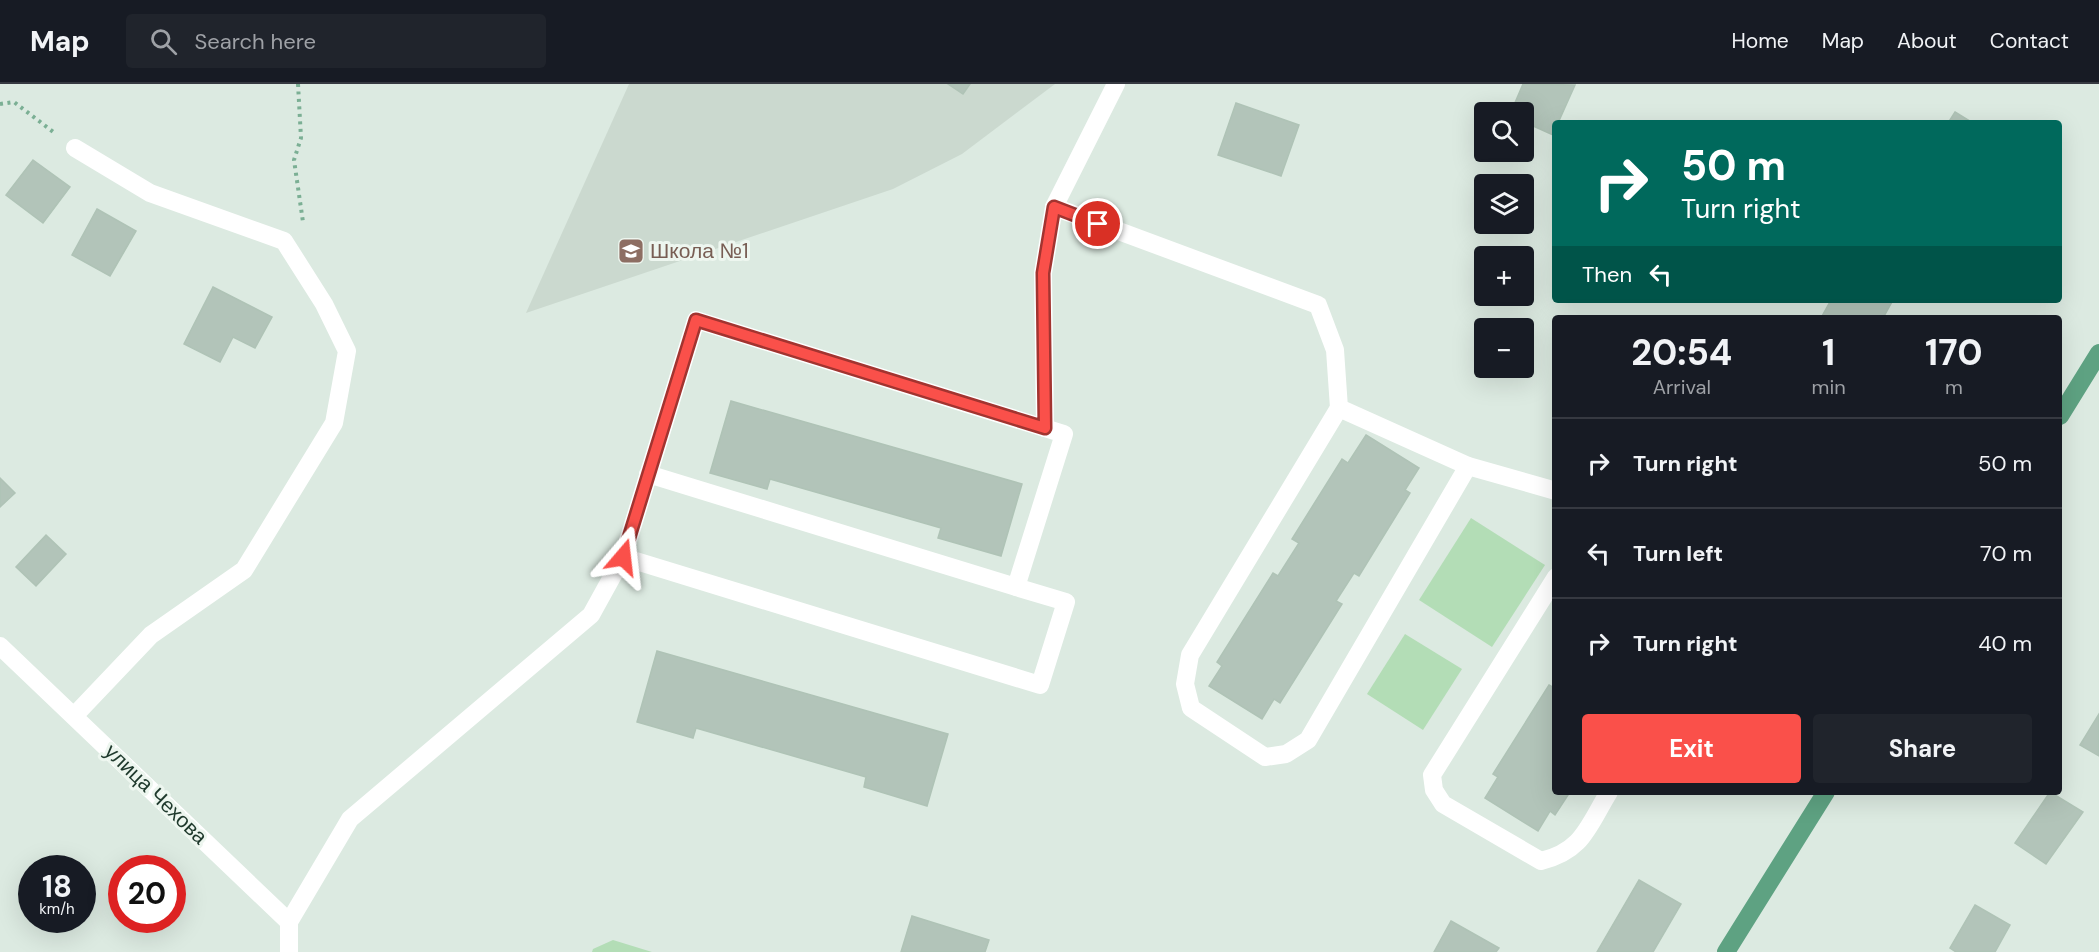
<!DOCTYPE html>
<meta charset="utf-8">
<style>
:root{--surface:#171b24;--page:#20242c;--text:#f1f3f6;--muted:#9ea1a6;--line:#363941;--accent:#fa504a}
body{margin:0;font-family:"DM Sans",sans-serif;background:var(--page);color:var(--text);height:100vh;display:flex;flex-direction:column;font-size:22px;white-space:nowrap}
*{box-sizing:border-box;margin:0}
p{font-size:20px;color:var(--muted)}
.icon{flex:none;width:33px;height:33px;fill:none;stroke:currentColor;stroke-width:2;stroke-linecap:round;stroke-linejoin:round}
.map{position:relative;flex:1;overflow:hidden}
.side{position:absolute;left:1552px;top:231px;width:510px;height:480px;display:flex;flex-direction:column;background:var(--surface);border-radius:6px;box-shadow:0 6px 24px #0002}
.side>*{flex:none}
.hud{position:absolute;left:1552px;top:36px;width:510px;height:183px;border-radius:6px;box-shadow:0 6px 24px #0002;background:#00695c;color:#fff;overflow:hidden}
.buttons{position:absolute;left:1474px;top:18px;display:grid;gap:12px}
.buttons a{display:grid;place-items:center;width:60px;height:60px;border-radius:6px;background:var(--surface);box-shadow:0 6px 24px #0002;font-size:30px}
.speed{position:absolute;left:18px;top:771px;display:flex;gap:12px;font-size:30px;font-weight:700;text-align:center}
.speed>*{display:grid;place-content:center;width:78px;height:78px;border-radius:50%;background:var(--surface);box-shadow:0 6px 24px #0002;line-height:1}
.speed small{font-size:15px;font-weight:400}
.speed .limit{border:9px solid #d22;background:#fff;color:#111}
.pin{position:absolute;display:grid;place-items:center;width:51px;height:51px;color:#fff;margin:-26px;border:3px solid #fff;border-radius:50%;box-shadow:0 2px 6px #0007}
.me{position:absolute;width:66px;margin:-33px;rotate:17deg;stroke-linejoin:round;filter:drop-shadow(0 0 4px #0008)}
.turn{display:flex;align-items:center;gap:21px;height:126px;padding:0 30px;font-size:27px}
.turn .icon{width:78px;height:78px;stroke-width:2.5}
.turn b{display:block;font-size:42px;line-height:51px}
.then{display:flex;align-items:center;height:57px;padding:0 30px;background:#0003;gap:12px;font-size:22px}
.eta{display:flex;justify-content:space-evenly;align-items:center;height:102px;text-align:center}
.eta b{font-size:36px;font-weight:700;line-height:42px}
.button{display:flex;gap:12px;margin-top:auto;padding:12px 30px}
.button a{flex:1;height:69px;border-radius:6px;background:var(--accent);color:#fff;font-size:24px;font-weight:700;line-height:69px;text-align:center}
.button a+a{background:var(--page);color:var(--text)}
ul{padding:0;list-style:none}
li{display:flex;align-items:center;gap:18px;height:90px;padding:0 30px;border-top:2px solid var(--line)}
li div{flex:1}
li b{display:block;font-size:22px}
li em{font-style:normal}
header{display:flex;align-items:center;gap:36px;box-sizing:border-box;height:84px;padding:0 30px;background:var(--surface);border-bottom:2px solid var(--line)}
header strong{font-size:28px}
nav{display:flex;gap:33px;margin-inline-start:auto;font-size:21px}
.search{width:420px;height:54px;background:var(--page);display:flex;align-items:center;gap:15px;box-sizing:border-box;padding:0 21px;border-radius:6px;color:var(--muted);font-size:22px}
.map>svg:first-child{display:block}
.built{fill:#cbd9cf}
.green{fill:#b3ddb6}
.building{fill:#b2c4b9;stroke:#afc3b6;stroke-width:1.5}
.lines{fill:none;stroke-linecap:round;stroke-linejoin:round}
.path{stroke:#7baf94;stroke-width:4;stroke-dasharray:3 4.5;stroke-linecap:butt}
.minor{stroke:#fff;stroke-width:18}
.major{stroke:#5ea282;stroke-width:18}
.route-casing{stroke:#a23430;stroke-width:15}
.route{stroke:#fa504a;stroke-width:10}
.labels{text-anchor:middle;stroke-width:6;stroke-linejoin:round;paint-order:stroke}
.education-label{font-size:21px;fill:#785e54;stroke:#edf6ef;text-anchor:start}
.street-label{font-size:21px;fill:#1e392c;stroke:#edf6ef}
</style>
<header>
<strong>Map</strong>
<div class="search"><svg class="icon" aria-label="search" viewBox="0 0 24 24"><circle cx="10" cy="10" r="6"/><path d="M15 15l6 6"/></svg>Search here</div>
<nav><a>Home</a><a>Map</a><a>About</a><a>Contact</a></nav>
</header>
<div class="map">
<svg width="2099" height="868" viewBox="0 0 2099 868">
<rect width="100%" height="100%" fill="#dceae1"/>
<polygon class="built" points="629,0 1055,0 962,70 893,105 526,229"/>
<g class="green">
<polygon points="1471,434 1545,481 1492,563 1419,516"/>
<polygon points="1405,550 1462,585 1423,646 1367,610"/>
<polygon points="613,856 652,868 592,868 593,865"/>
</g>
<g class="building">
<polygon points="948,0 970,0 963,10"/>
<polygon points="1523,0 1575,1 1558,39 1556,39 1553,51 1524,38 1524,28 1511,28"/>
<polygon points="1236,19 1299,41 1281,92 1218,71"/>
<polygon points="1955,28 1973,39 1948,39"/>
<polygon points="33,76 70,103 43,139 6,111"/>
<polygon points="97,125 136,147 110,192 72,171"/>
<polygon points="213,203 272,233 255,264 233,253 220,278 184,260"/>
<polygon points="1831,216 1893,216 1883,234 1821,234"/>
<polygon points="731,317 1022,400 1001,472 938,454 941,444 770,395 767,405 710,389"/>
<polygon points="1366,351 1419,384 1405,406 1410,409 1359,492 1354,489 1336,517 1342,520 1280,619 1274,615 1262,635 1209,602 1222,582 1217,578 1273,489 1278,492 1299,459 1292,455 1342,375 1348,379"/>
<polygon points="0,394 15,409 0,423"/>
<polygon points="46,451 66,470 36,502 16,483"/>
<polygon points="657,567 948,650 927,722 864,703 866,693 696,644 693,654 637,638"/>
<polygon points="1549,601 1554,604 1556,601 1556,708 1570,708 1555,731 1550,727 1538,747 1485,714 1498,693 1493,690"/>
<polygon points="2099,630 2099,672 2080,661"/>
<polygon points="2050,708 2083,728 2046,780 2015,759"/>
<polygon points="1639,796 1681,820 1653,868 1597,868"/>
<polygon points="1975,821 2010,841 1995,868 1956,868 1950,864"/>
<polygon points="912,832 989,856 985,868 901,868"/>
<polygon points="1451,837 1499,864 1496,868 1434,868"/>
</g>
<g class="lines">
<g class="path">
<polyline points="298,0 301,54 294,76 303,138"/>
<polyline points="0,20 14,18 56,50"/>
</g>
<g class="minor">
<polyline points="1054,123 1318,221 1335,266 1339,324 1468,382 1556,407"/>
<polyline points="1339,324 1190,571 1185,600 1191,624 1265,673 1286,670 1308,656 1468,382"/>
<polyline points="1045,344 1043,189 1054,123 1116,0"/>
<polyline points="623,473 1040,601 1066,518 1016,503"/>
<path d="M1556,493L1432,691L1434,706L1443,720L1541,777C1583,767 1588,742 1609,708"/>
<polyline points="0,562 289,838 289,868"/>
<polyline points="74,632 151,551 244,486 334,339 347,267 324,220 284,157 150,109 75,64"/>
<polyline points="289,838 350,735 591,531 623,473 696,236 1064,350 1016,503 648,390"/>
</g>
<g class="major">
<polyline points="2060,332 2099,269"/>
<polyline points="1726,868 1826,708"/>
</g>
</g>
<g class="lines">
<defs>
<polyline id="route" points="623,473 696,236 1045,344 1043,189 1054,123 1098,140"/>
</defs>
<use href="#route" class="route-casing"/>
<use href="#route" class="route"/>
</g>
<defs>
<symbol id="school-square" viewBox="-11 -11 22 22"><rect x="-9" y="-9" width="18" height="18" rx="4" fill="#8d6e63" stroke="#edf6ef"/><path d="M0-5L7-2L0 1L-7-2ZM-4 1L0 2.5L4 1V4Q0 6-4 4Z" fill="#fff"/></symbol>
</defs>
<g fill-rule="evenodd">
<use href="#school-square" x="616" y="152" width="30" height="30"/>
</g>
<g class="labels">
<g class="education-label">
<text x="650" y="174">Школа №1</text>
</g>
<g class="street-label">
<text transform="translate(156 710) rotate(44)" y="7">улица Чехова</text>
</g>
</g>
</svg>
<div class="buttons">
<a><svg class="icon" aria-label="search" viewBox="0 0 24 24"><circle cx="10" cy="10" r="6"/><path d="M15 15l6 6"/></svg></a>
<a><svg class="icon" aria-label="layers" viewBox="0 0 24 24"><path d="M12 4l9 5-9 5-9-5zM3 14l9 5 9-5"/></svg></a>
<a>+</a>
<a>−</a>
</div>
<div class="speed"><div>18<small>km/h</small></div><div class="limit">20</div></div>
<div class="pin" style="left:1098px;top:140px;background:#d93025"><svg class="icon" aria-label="arrive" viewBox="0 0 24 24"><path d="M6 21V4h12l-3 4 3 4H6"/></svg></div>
<svg class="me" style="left:623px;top:473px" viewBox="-20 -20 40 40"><path d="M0-17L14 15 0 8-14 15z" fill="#fa504a" stroke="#fff" stroke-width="4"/></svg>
<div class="hud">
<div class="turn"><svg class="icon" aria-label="right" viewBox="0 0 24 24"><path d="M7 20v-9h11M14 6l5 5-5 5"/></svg><div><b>50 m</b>Turn right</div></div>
<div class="then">Then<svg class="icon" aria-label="left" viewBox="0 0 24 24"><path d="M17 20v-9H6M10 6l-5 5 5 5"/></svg></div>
</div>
<section class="side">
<div class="eta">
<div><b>20:54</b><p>Arrival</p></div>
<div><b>1</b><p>min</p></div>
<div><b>170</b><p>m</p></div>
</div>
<ul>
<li><svg class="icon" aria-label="right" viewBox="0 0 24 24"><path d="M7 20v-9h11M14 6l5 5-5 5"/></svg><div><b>Turn right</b></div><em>50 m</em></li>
<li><svg class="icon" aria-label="left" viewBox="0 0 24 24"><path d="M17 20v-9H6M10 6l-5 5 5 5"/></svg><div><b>Turn left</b></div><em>70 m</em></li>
<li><svg class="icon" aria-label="right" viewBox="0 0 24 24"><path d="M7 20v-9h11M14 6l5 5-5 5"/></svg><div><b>Turn right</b></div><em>40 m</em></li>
</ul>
<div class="button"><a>Exit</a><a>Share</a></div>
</section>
</div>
